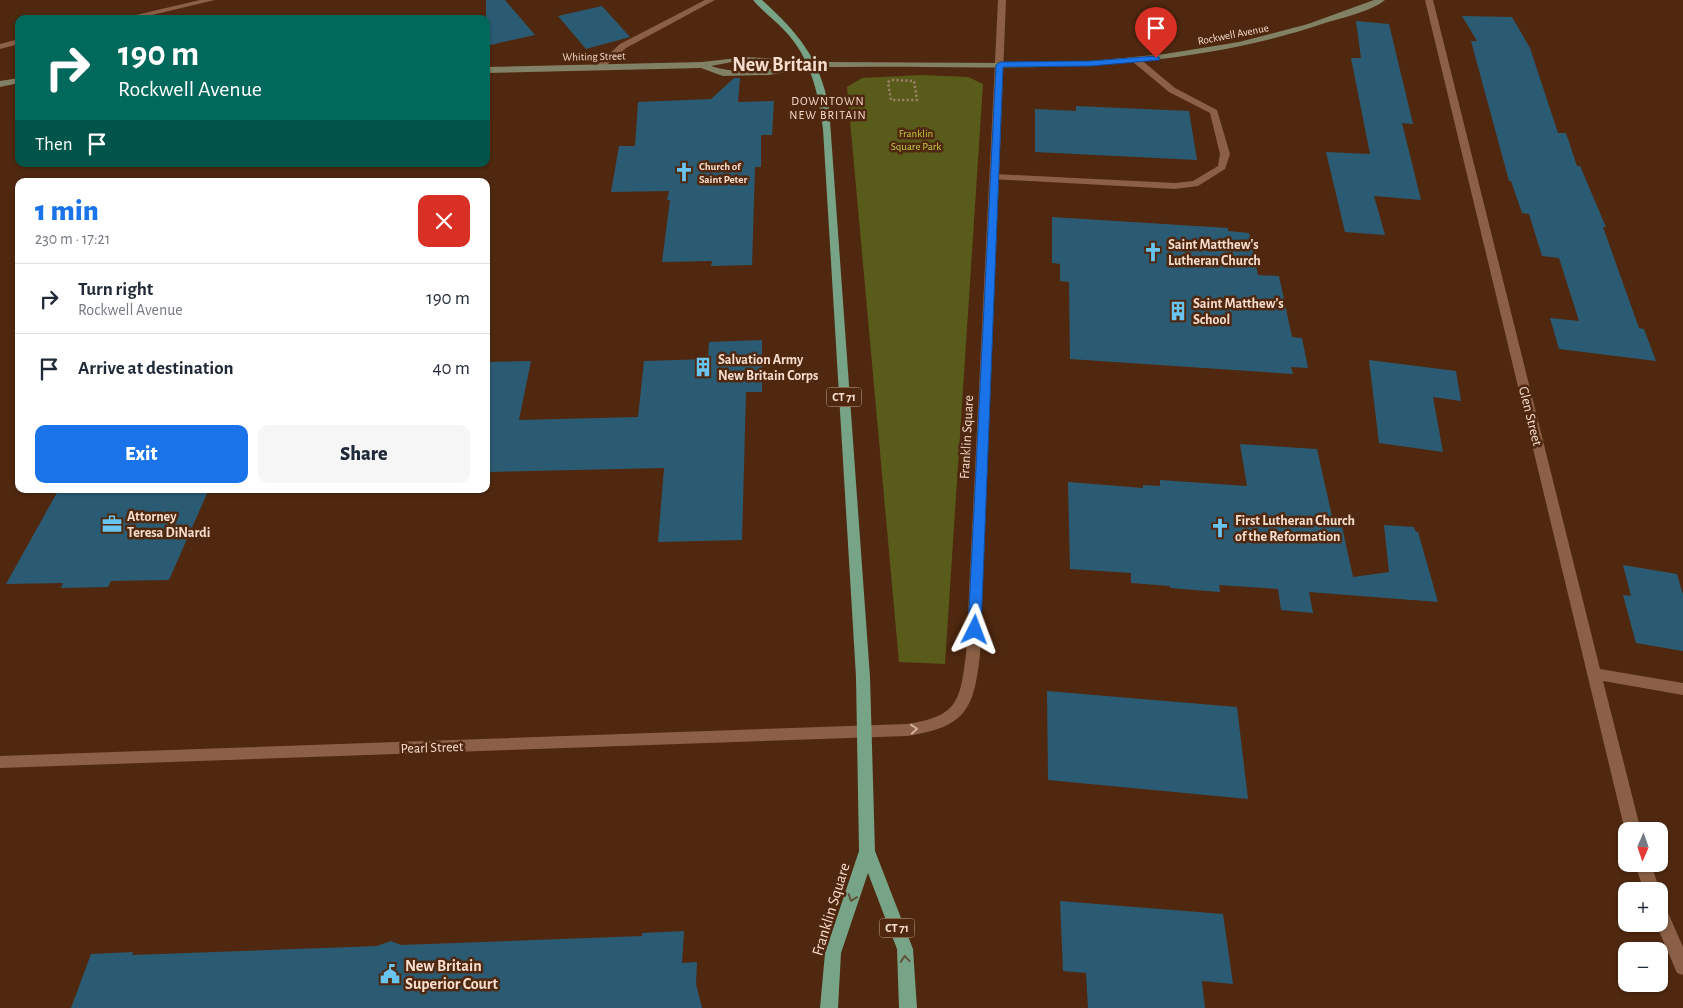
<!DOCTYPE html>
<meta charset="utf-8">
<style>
:root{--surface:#fff;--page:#f6f6f7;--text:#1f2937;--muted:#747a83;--line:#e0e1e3;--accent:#1a73e8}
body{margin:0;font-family:"Alegreya Sans",sans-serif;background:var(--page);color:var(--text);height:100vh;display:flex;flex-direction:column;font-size:19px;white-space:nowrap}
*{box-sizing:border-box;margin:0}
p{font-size:16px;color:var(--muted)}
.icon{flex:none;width:28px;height:28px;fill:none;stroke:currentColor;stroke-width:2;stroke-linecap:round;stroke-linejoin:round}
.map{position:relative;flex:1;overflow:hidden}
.sheet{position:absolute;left:15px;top:178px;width:475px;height:315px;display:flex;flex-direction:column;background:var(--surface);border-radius:10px;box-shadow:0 1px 4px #0004}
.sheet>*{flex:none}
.banner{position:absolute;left:15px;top:15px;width:475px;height:152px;border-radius:10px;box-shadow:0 1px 4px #0004;background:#00695c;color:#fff;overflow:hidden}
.needle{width:32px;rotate:182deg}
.controls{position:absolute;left:1618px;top:822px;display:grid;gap:10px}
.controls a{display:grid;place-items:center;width:50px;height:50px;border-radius:10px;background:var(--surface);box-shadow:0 1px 4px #0004;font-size:25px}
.pin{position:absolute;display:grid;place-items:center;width:42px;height:42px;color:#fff;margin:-51px -21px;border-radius:50% 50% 50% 0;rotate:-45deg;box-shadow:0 0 5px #0007}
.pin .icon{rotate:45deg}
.me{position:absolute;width:55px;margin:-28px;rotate:3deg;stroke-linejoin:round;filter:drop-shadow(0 0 4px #0008)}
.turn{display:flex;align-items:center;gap:18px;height:105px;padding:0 20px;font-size:22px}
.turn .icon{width:65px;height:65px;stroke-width:2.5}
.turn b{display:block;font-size:35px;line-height:42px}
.then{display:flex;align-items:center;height:48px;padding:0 20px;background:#0003;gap:10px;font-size:19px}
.round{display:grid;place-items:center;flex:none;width:52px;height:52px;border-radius:10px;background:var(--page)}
.headline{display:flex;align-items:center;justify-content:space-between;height:85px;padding:0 20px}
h1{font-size:30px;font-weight:800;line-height:38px;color:var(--accent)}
.cta{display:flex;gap:10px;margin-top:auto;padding:10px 20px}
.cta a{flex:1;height:58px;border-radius:10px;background:var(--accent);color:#fff;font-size:20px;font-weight:800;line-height:58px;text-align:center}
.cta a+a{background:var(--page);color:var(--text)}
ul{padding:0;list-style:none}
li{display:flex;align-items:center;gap:15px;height:70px;padding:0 20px;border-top:1px solid var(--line)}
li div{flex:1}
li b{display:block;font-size:19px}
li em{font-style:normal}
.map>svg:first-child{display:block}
.green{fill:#585b19}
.building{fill:#2b5b73}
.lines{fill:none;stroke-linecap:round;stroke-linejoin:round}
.path{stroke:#a2826e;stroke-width:2.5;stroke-dasharray:2 2.5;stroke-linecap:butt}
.lane{fill:#8b6046;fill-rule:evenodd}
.street{fill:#8b6046;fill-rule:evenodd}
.secondary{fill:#818166;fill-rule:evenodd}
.primary{fill:#77a386;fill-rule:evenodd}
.oneway{stroke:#d1b19e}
.oneway2{stroke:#5d5339}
.route{fill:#1a73e8;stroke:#114b97}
.labels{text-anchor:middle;stroke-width:5;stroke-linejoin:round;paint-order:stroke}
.far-street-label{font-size:11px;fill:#f6ddce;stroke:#4f280f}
.far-park-label{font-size:11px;fill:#c4ca44;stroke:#4f280f}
.far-poi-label{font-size:11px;font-weight:bold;fill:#f6ddce;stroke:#4f280f;text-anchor:start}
.far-neighbourhood-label{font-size:12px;letter-spacing:1px;fill:#f6ddce;stroke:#4f280f}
.shield{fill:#4f280f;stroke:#c4a795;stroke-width:1}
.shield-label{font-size:12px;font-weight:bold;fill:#f6ddce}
.poi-label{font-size:14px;font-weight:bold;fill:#f6ddce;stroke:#4f280f;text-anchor:start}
.street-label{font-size:14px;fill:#f6ddce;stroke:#4f280f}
.near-street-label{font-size:16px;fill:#f6ddce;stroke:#4f280f}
.near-poi-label{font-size:16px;font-weight:bold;fill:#f6ddce;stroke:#4f280f;text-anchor:start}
.far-town-label{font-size:20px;font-weight:bold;fill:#f6ddce;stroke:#4f280f}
</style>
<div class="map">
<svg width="1683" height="1008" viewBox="0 0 1683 1008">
<rect width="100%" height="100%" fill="#4f280f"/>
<polygon class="green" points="922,75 968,77 983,84 945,664 899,662 847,87 862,78"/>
<g class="building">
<polygon points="486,0 505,0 535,35 486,46"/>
<polygon points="602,6 630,37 586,49 558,16"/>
<polygon points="1462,16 1512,17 1530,48 1558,133 1566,133 1577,166 1580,166 1606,227 1603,227 1639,328 1644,329 1656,361 1559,349 1550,318 1579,321 1559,258 1542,256 1529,214 1522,213 1511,181 1509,181 1471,41 1477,41"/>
<polygon points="1356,21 1389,24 1413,124 1402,123 1421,200 1374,196 1385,235 1345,232 1326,152 1370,154 1351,58 1361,58"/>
<polygon points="734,78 740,78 738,102 774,101 772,135 761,135 761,167 755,167 752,265 711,266 712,261 662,262 670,200 667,200 669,191 611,192 619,146 635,146 638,102 711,99"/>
<polygon points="1076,106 1189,111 1197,160 1035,152 1035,109 1076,111"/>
<polygon points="1052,217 1228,228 1228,231 1249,233 1258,275 1279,276 1292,337 1302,338 1308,368 1291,367 1293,374 1070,359 1069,282 1060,281 1060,264 1052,263"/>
<polygon points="762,340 762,392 746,392 742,540 658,542 664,468 486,472 486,362 531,361 519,420 638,417 644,361 708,359 709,342"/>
<polygon points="1369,360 1456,371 1461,401 1433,397 1443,452 1379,443"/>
<polygon points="1240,444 1317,449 1333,521 1341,522 1353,577 1389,572 1384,525 1414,527 1416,532 1418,532 1438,602 1309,592 1313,613 1281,610 1278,589 1219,585 1220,592 1170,588 1170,586 1131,583 1131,573 1070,569 1068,482 1143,488 1143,485 1160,486 1160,480 1247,486"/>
<polygon points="59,489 209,489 169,580 111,581 108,587 61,588 63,583 6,584"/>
<polygon points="1623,565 1677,574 1683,595 1683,651 1636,643 1623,595 1631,596"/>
<polygon points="1047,691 1237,707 1248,799 1048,780"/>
<polygon points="1060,901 1223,914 1233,984 1202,981 1205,1008 1088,1008 1086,973 1063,971"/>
<polygon points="684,931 682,963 697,962 696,984 702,1008 71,1008 91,954 133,952 132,955 377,946 391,941 401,945 642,936 642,933"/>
</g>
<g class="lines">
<polygon class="path" points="892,80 914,81 917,100 891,100 888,82"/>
<g class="lane">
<polygon points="705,0 715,0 626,48 602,69 595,67 620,44"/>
<polygon points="1133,58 1139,58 1175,88 1217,110 1230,154 1225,169 1198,186 1175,189 992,179 990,177 995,174 1175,183 1193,181 1218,166 1220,154 1210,113 1169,92 1133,62"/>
</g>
<g class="street">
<polygon points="200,0 215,0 135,19 119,19"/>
<path d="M998,0H1006L980,654C974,711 965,727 907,736L0,768V756L907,724C958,716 960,702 966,654Z"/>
<polygon points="1425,0 1433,0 1600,669 1683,683 1683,695 1603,681 1641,831 1626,831 1626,833 1625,831"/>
<polygon points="19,39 19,44 0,49 0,44"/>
<polygon points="1635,864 1651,864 1660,891 1659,894 1659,891 1644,891"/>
<polygon points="1659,903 1665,906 1683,947 1683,975 1677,973 1656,924 1659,924"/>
</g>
<g class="secondary">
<path d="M1374,0H1385C1372,11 1342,18 1325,23C1195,67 1060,69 924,67C883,66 843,68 802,66V69L769,75L723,76L701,68L486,73V67L702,62L746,57L827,62L1007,63L1091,61L1165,54L1239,42L1308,24ZM732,62L794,65C767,70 736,75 711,66Z"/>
<polygon points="19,78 19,83 0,87 0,81"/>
</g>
<path class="primary" d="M753,0H762C798,33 819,57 829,107L870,677L875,851L913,949L917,1008H899L897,949L868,873L841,953L838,1008H820L825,953L859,851L856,677L823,129C818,92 811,58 784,30C774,19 762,11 753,0Z"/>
</g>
<defs><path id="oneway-chevron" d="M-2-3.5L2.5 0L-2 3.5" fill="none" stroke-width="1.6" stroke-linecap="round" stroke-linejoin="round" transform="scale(1.25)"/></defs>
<use class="oneway" href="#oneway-chevron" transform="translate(914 729) rotate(-5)"/>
<g class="oneway2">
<use href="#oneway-chevron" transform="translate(852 898) rotate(109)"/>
<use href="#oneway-chevron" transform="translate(905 959) rotate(-94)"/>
</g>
<polygon class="route" points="1156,56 1160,58 1159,60 1091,66 1003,67 981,630 979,634 970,634 968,630 996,65 1000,62 1091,61"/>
<defs>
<symbol id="church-bare" viewBox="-9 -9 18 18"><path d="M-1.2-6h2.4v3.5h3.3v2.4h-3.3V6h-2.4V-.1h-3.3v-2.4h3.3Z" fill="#69c4f0" stroke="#4f280f" stroke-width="2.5" paint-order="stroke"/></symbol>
<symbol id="building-bare" viewBox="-9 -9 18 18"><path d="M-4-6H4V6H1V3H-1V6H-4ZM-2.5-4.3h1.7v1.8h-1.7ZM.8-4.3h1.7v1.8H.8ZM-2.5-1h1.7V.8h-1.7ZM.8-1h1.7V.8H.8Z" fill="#69c4f0" stroke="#4f280f" stroke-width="2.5" paint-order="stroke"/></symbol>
<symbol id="office-bare" viewBox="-9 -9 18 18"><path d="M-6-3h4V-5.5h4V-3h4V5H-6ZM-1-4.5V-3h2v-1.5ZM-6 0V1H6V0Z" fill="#69c4f0" stroke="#4f280f" stroke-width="2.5" paint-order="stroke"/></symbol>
<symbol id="civic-bare" viewBox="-9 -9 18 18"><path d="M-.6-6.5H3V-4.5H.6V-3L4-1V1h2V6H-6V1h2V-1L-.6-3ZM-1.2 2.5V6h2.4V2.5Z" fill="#69c4f0" stroke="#4f280f" stroke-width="2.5" paint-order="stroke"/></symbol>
</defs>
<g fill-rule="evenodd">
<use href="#church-bare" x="670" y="158" width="28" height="28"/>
<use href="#church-bare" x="1139" y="238" width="28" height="28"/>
<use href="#building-bare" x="1164" y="297" width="28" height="28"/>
<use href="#building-bare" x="689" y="353" width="28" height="28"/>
<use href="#office-bare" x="98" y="510" width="28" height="28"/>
<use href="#church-bare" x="1206" y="514" width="28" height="28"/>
<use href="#civic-bare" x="376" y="960" width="28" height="28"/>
</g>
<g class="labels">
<g class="far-street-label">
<text transform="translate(1233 34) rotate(-11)" y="4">Rockwell Avenue</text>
<text transform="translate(594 56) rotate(-1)" y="4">Whiting Street</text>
</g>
<g class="far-park-label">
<text x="916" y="137">Franklin<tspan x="916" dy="13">Square Park</tspan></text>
</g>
<g class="far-poi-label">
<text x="699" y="170">Church of<tspan x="699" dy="13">Saint Peter</tspan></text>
</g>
<g class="far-neighbourhood-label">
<text x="828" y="105">DOWNTOWN<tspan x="828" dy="14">NEW BRITAIN</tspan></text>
</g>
<g class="shield">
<rect x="826.5" y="387.5" width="35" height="19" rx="4"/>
<rect x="879.5" y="918.5" width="35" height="19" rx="4"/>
</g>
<g class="shield-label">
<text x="844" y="401">CT 71</text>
<text x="897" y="932">CT 71</text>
</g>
<g class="poi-label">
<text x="1168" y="249">Saint Matthew's<tspan x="1168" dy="16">Lutheran Church</tspan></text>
<text x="1193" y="308">Saint Matthew's<tspan x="1193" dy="16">School</tspan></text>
<text x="718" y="364">Salvation Army<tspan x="718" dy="16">New Britain Corps</tspan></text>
<text x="127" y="521">Attorney<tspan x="127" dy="16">Teresa DiNardi</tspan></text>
<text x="1235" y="525">First Lutheran Church<tspan x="1235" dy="16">of the Reformation</tspan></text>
</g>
<g class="street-label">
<text transform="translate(1531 416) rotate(76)" y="5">Glen Street</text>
<text transform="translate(966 437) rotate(-87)" y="5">Franklin Square</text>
<text transform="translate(432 747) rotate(-2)" y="5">Pearl Street</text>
</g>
<g class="near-street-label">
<text transform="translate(830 909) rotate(-73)" y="6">Franklin Square</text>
</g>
<g class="near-poi-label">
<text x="405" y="971">New Britain<tspan x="405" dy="18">Superior Court</tspan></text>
</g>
<g class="far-town-label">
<text x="780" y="71">New Britain</text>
</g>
</g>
</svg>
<div class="controls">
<a><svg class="needle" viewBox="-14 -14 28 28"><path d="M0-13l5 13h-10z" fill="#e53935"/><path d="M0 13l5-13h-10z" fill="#747a83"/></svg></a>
<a>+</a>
<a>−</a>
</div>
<div class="pin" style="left:1156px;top:58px;background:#d93025"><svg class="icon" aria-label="arrive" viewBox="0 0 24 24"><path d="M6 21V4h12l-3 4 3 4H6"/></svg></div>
<svg class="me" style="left:975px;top:630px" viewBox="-20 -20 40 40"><path d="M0-17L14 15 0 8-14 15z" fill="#1a73e8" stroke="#fff" stroke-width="4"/></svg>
<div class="banner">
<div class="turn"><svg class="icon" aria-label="right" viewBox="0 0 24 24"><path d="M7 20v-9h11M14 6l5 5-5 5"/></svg><div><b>190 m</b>Rockwell Avenue</div></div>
<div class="then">Then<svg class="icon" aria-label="arrive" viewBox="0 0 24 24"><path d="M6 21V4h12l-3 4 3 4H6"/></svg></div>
</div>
<section class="sheet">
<div class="headline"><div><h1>1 min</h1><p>230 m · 17:21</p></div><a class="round" style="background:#d93025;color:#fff"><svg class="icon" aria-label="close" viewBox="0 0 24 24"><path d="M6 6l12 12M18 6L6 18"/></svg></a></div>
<ul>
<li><svg class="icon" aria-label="right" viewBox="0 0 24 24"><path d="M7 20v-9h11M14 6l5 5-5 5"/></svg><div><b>Turn right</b><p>Rockwell Avenue</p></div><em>190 m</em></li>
<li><svg class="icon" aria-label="arrive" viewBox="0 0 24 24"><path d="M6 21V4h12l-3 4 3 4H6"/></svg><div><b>Arrive at destination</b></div><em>40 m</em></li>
</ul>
<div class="cta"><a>Exit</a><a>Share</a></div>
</section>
</div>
